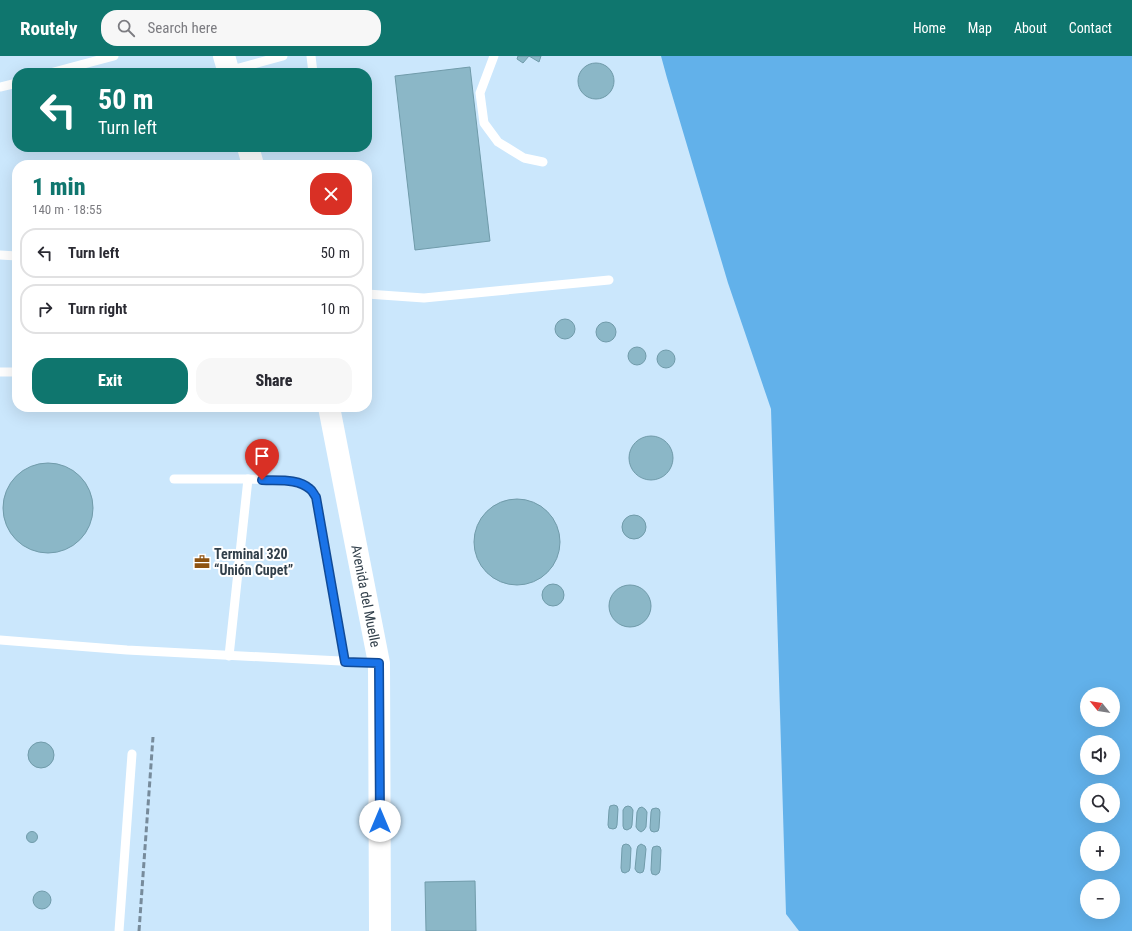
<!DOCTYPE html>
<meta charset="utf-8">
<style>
:root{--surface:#fff;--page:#f7f7f7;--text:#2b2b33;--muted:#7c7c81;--line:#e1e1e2;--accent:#0f766e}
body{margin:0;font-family:"Roboto Condensed",sans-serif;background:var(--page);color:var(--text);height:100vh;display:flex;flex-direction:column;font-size:15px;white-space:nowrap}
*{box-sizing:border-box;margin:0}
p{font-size:13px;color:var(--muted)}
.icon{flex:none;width:22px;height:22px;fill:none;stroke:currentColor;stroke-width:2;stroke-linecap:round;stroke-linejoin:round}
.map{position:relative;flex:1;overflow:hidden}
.side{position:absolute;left:12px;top:104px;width:360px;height:252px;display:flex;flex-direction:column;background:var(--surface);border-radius:16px;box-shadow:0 4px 16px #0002}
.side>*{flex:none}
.hud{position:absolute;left:12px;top:12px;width:360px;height:84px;border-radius:16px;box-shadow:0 4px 16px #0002;background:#0f766e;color:#fff;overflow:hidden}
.needle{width:26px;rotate:300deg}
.tools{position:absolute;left:1080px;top:631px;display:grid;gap:8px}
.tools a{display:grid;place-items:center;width:40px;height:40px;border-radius:50%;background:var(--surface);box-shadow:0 4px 16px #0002;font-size:20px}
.pin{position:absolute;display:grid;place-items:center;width:34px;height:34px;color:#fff;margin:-41px -17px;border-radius:50% 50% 50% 0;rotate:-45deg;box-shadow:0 0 4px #0007}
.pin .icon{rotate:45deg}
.me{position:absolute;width:44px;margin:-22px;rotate:0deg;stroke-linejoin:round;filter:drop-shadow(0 0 3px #0008)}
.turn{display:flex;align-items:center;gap:14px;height:84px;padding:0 20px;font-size:18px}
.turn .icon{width:52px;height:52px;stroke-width:2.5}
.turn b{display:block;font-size:28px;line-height:34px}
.round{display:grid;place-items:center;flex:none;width:42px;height:42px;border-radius:16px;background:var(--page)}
.headline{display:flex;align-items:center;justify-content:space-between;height:68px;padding:0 20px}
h1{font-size:24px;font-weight:800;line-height:30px;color:var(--accent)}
.cta{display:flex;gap:8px;margin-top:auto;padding:8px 20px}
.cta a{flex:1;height:46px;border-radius:16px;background:var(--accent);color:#fff;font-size:16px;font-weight:800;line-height:46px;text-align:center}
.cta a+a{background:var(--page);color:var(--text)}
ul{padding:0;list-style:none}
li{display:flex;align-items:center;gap:12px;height:50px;margin:0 8px 6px;padding:0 12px;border:2px solid var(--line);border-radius:16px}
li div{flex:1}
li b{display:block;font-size:15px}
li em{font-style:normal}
header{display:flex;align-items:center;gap:24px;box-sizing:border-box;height:56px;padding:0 20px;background:var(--accent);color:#fff}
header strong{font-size:19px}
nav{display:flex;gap:22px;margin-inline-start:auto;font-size:14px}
.search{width:280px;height:36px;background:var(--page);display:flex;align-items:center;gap:10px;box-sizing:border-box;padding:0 14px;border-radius:16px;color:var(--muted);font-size:15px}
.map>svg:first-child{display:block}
.water{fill:#62b1ea;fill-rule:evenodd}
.building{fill:#8bb7c7;stroke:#709baa}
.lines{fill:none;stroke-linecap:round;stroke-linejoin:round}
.service{stroke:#fff;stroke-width:9}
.secondary{stroke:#fff;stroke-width:22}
.rail{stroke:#778b9b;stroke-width:3;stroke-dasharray:6 3;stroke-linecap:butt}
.route-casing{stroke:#114b97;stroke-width:10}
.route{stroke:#1a73e8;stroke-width:7}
.labels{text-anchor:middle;stroke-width:4;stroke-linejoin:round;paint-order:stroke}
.poi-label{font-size:14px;font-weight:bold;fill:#313f4a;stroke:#fff;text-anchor:start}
.street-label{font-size:14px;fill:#313f4a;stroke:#fff}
</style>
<header>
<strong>Routely</strong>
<div class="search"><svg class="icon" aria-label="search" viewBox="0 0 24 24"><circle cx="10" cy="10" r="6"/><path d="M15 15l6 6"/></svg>Search here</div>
<nav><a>Home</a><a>Map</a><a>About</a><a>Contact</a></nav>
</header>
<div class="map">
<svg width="1132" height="875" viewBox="0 0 1132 875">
<rect width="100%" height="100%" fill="#cbe7fc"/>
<path class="water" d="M661,0H1132V875H799L786,858L771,353L728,227L667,22ZM1087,638H1113V664H1087ZM1087,686H1113V712H1087ZM1087,734H1113V760H1087ZM1087,782H1113V808H1087ZM1087,830H1113V856H1087Z"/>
<g class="building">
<polygon points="518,0 541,0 539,6 529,0 523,7 517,3"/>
<circle cx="596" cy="25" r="18"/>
<polygon points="470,11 490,185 415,194 395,20"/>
<circle cx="565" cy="273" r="10"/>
<circle cx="606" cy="276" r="10"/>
<circle cx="637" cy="300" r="9"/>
<circle cx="666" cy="303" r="9"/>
<circle cx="651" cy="402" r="22"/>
<circle cx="48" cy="452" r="45"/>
<circle cx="517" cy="486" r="43"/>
<circle cx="634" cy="471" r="12"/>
<circle cx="553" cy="539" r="11"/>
<circle cx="630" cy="550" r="21"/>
<circle cx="41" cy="699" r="13"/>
<polygon points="614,749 617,750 618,753 617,769 616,772 613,773 609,772 608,769 609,754 610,750"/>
<polygon points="628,750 631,751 633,754 632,769 631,772 627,774 624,773 623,770 623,754 625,751"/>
<polygon points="642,751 645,753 647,756 646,771 644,774 641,776 638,774 636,771 637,756 639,752"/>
<polygon points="656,752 659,753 660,756 659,772 658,775 654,776 651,775 650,772 651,756 652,753"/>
<circle cx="32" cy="781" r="5.5"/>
<polygon points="626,788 629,789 631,792 630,812 629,815 625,817 622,816 621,812 622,792 623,789"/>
<polygon points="641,788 645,790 646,793 644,813 643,816 640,817 637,816 635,813 637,793 638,790"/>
<polygon points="657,790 660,791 661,794 660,814 659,817 656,819 652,818 651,814 652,794 653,791"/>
<polygon points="475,825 476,875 426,875 425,826"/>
<circle cx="42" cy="844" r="9"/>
</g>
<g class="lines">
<g class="service">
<polyline points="311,0 313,17"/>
<polyline points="494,0 480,37 484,67 498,86 524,102 543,106"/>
<polyline points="228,15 283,0"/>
<polyline points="50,17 114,0"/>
<polyline points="0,31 17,27"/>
<polyline points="0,199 17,200"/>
<polyline points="367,238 424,242 609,224"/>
<polyline points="0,316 17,316"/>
<polyline points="174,423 248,423"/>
<polyline points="0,584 127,594 379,607"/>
<path d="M229,600L248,423C265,424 298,422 310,433C313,435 314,439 316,441L345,606"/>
<polyline points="119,875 132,698"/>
</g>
<g class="secondary">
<polyline points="224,0 229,17"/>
<polyline points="248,91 253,109"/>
<polyline points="329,351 379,607 380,875"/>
</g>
<polyline class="rail" points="139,875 153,681"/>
</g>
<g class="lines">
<defs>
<path id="route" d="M262,424C277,425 298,422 310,433C313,435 314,439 316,441L345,606L379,607L380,765"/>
</defs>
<use href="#route" class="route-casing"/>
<use href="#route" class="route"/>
</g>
<defs>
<symbol id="office-bare" viewBox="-9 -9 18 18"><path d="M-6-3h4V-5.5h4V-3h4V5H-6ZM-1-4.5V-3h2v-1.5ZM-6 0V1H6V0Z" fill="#8e5311" stroke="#fff" stroke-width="2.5" paint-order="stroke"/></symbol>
</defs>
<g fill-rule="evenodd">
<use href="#office-bare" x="191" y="495" width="22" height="22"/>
</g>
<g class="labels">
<g class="poi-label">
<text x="214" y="503">Terminal 320<tspan x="214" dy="16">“Unión Cupet”</tspan></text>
</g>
<g class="street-label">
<text transform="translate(366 540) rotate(79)" y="5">Avenida del Muelle</text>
</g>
</g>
</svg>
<div class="tools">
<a><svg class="needle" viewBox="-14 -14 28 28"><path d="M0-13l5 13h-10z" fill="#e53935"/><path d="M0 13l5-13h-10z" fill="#7c7c81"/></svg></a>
<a><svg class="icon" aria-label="sound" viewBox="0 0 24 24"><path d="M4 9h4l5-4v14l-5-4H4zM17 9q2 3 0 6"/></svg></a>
<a><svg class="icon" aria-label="search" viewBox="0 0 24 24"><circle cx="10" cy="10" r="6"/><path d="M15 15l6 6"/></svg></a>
<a>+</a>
<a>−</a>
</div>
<div class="pin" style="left:262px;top:424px;background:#d93025"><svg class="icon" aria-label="arrive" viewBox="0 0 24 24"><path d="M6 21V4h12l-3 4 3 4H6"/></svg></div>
<svg class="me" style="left:380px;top:765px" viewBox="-20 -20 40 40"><circle r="19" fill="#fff"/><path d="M0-13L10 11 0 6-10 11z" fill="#1a73e8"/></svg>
<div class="hud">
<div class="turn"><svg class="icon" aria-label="left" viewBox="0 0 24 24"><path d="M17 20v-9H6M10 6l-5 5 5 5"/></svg><div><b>50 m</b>Turn left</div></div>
</div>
<section class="side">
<div class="headline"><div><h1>1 min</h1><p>140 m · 18:55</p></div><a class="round" style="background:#d93025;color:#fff"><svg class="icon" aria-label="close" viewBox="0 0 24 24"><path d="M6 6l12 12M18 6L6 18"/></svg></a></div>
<ul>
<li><svg class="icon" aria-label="left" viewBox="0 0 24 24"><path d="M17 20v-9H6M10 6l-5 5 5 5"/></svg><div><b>Turn left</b></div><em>50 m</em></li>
<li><svg class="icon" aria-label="right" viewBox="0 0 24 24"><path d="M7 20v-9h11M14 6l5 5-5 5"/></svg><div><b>Turn right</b></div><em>10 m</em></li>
</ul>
<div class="cta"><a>Exit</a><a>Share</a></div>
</section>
</div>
